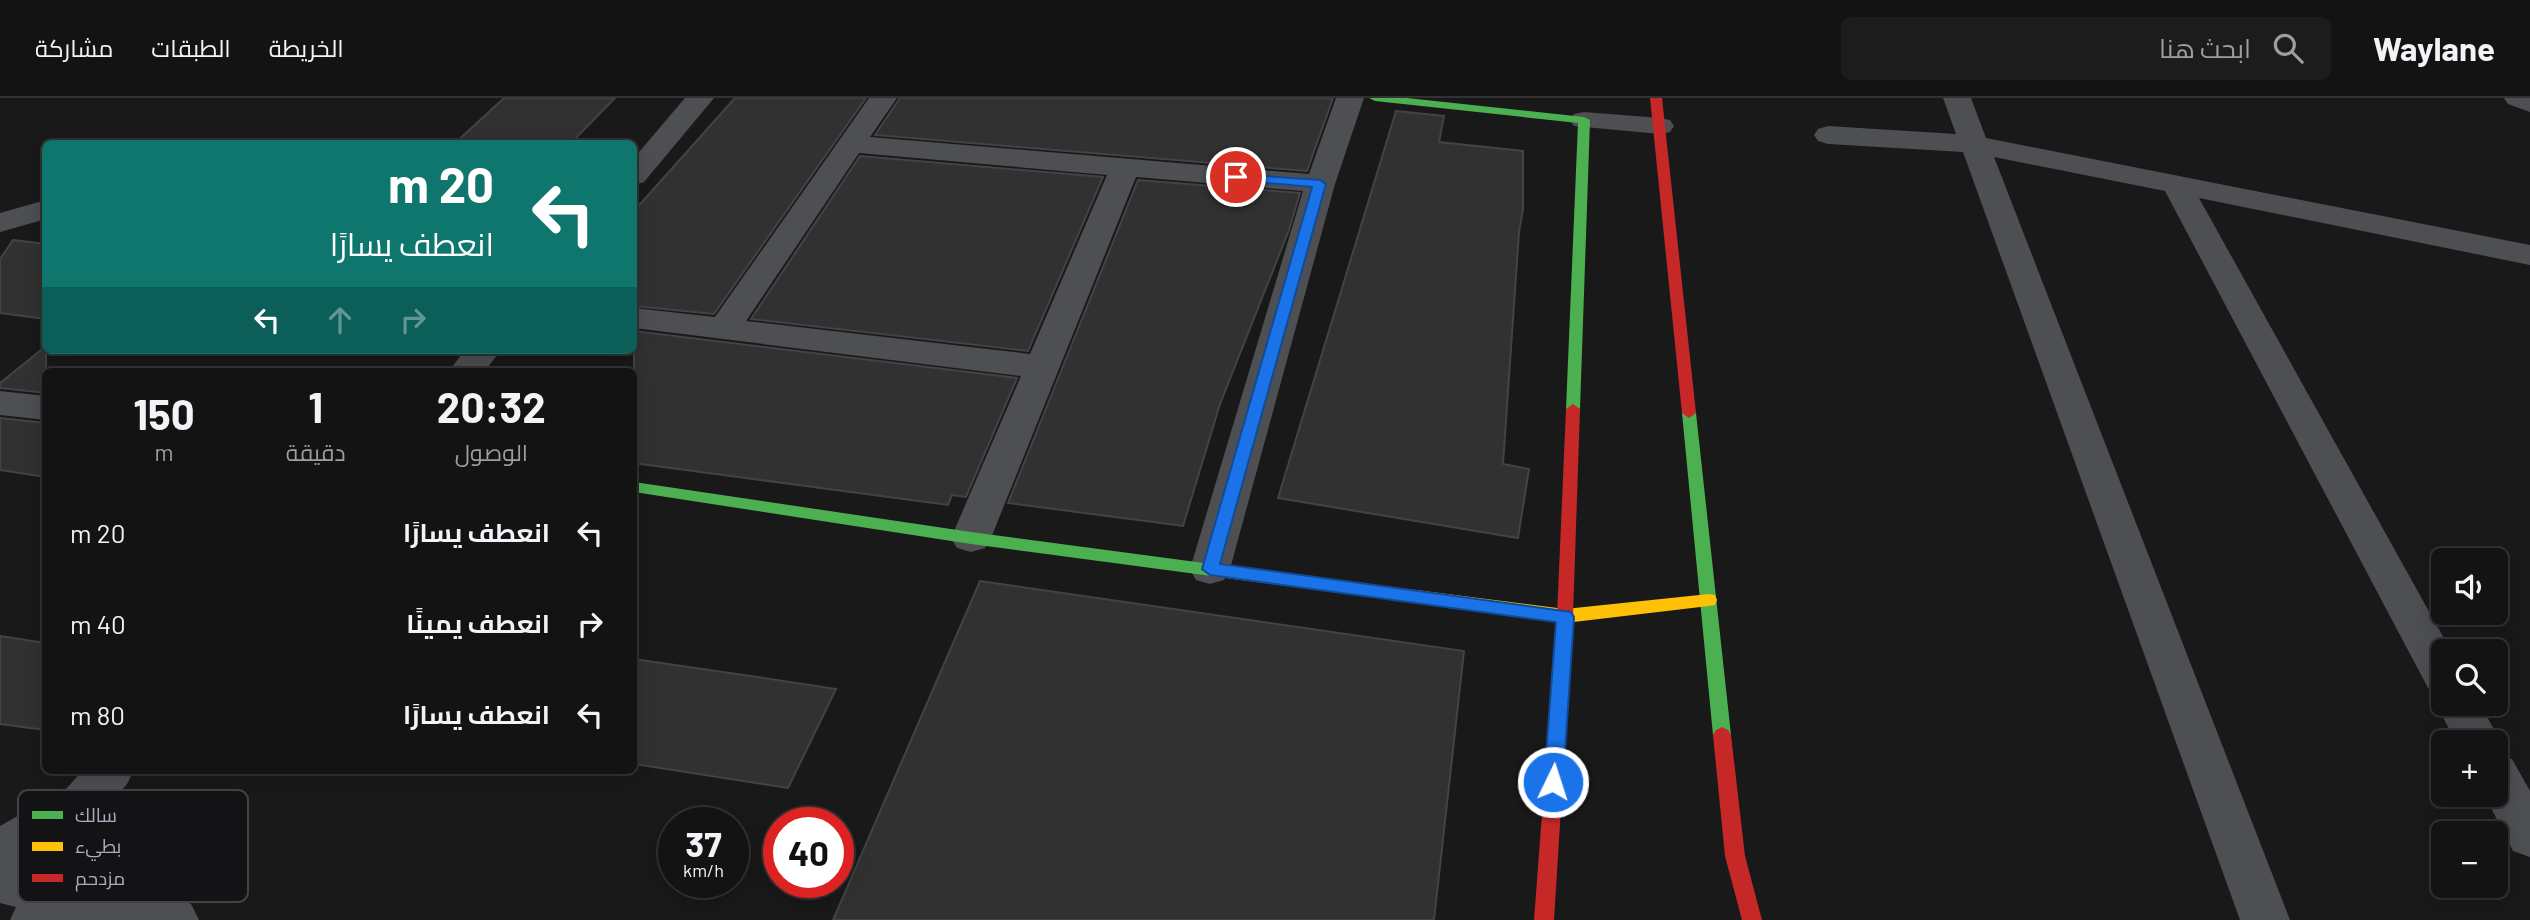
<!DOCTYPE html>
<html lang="ar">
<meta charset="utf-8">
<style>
:root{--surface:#131314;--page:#1c1c1d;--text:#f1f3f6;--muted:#9d9ea0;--line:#323234}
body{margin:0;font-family:Barlow,Cairo,sans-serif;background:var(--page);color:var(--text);direction:rtl;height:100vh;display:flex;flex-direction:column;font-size:26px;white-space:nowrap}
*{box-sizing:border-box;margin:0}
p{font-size:23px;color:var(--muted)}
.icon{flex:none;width:38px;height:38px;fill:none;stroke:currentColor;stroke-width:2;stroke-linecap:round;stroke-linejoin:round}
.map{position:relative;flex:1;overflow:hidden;direction:ltr}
.details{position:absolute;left:42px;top:270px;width:595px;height:406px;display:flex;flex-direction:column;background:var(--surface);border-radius:10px;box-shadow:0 4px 18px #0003,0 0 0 2px var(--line);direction:rtl}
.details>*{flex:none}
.top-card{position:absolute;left:42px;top:42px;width:595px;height:214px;border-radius:10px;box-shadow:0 4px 18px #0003,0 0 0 2px var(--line);direction:rtl;background:#0f766e;color:#fff;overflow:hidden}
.tools{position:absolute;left:2431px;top:450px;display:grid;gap:14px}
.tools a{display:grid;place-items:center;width:77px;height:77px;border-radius:10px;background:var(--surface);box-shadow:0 4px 18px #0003,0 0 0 2px var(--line);font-size:35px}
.speed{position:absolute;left:658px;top:709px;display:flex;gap:14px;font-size:35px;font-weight:700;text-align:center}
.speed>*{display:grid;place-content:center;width:91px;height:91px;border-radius:50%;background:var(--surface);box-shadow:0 4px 18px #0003,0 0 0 2px var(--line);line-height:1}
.speed small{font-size:18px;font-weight:400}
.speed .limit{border:10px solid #d22;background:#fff;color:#111}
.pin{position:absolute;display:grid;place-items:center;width:60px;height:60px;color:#fff;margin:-30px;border:4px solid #fff;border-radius:50%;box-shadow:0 2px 7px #0007}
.me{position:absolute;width:77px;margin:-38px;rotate:4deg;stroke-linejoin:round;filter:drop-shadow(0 0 5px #0008)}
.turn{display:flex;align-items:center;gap:24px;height:147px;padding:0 28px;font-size:32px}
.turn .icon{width:91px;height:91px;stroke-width:2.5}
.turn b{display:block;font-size:49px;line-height:60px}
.lanes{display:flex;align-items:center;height:66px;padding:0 28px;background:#0003;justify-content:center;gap:35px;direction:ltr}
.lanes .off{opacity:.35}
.eta{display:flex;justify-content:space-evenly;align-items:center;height:119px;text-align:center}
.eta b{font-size:42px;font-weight:700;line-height:49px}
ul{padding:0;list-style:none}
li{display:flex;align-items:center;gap:21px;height:91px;padding:0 28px}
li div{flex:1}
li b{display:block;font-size:26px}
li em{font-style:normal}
header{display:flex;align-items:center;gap:42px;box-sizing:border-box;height:98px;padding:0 35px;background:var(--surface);border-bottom:2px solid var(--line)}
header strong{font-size:33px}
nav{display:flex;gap:38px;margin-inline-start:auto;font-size:24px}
.search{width:490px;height:63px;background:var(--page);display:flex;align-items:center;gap:18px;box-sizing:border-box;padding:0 24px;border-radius:10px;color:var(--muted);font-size:26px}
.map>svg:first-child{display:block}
.building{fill:#313132;stroke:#424346;stroke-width:2}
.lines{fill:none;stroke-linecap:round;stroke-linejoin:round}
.street{fill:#4d4f53;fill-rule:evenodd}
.fast{fill:#4caf50;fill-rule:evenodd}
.slow{fill:#ffc107;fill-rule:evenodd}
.jam{fill:#c62828;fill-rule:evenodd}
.route{fill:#1a73e8;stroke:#114b97;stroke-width:2}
.key{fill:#131316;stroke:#404248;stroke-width:2}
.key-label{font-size:19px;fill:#aaaebc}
</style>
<header>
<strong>Waylane</strong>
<div class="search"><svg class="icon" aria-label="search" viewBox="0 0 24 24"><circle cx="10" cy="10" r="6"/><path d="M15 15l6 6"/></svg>ابحث هنا</div>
<nav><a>الخريطة</a><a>الطبقات</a><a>مشاركة</a></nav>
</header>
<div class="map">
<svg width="2530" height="822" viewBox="0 0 2530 822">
<rect width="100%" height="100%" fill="#19191a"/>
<g class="building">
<polygon points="504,0 615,0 570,46 454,46"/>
<polygon points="735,0 866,0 714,216 634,208 634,113"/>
<polygon points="900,0 1333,0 1307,73 875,37"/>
<polygon points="1396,13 1444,18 1439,44 1523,53 1523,111 1519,134 1503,366 1529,371 1518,440 1278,400"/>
<polygon points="860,58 1103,79 1028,253 751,221"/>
<polygon points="1138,82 1300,95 1289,132 1220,306 1183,428 1008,405"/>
<polygon points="13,142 46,146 46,221 0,215 0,161"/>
<polygon points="634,233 1017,280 966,399 952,397 948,407 634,365"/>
<polygon points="46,248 46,295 0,290 0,285"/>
<polygon points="0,320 46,325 46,379 0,372"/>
<polygon points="980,483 1464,553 1434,822 833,822"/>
<polygon points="0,538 46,545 46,632 0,626"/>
<polygon points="634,561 757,579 836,591 788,690 634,666"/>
</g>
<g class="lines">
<g class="street">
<polygon points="685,0 714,0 644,84 634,87 634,60"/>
<path d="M869,0H897L870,39L1309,76L1336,0H1364L1335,86L1230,471L1224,482L1210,486L1196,482L1190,471L1303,93L1136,79L991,440L985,450L971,454L957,450L951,440L1021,278L634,230V210L715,219ZM859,55L1107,77L1030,256L746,223Z"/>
<polygon points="1943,0 1971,0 1986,40 2530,147 2530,167 2199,100 2451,553 2443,553 2443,606 2480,606 2501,644 2496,656 2496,644 2456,644 2436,606 2442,595 2428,590 2165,93 1994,59 2290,822 2240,822 1963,54 1828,46 1818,43 1814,37 1818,31 1828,28 1956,36"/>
<polygon points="2504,0 2530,0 2530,14 2508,6"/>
<polygon points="1584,14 1660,20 1670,22 1674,28 1670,34 1660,36 1574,28 1570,22 1574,16"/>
<polygon points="46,102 46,121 0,134 0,115"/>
<polygon points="465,252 501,252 485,273 449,273"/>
<polygon points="0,293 46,298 46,322 0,317"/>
<polygon points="2496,656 2512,661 2530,693 2530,759 2513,753 2484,696 2496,696"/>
<path d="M83,672H134L127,686L104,713L87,780L174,799L191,806L199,822H10L16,809L0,805V728L67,690ZM47,749L41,770L19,765Z"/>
</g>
<g class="fast">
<polygon points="1369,0 1407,0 1584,19 1590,22 1580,311 1578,314 1568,314 1566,311 1578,25 1375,3"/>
<polygon points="1689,310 1696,315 1731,637 1728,642 1722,645 1716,642 1713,637 1682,315"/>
<polygon points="634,384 971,434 1234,469 1240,471 1242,475 1240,479 1234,481 971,446 634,394"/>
</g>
<polygon class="slow" points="1234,469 1565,511 1709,496 1715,497 1717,502 1715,507 1709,508 1565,525 1234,481 1228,479 1226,475 1228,471"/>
<g class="jam">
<polygon points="1650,0 1662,0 1696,315 1689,320 1682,315"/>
<polygon points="1573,306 1580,311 1573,518 1554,822 1534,822 1557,518 1566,311"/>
<polygon points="1722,629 1728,632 1731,637 1745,758 1762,822 1742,822 1725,758 1713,637 1716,632"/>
</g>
</g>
<polygon class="route" points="1236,76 1320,82 1326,86 1220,466 1571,514 1574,519 1563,684 1560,690 1553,692 1547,690 1544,684 1556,524 1210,477 1202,471 1312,89 1232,82 1232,77"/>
<rect x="18" y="692" width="230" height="112" rx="10" class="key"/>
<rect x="32" y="713" width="31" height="8" fill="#4caf50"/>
<rect x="32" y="744" width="31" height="9" fill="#ffc107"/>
<rect x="32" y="776" width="31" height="8" fill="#c62828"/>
<g class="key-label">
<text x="75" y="724">سالك</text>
<text x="75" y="755">بطيء</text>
<text x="75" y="787">مزدحم</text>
</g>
</svg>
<div class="tools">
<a><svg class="icon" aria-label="sound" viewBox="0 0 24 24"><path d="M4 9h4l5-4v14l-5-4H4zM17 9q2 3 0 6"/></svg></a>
<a><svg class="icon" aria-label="search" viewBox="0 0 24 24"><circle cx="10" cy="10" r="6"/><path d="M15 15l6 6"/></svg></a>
<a>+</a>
<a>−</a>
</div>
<div class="speed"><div>37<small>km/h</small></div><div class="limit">40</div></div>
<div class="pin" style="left:1236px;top:79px;background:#d93025"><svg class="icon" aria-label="arrive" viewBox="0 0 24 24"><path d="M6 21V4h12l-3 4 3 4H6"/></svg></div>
<svg class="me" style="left:1553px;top:684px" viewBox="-20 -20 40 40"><circle r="17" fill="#1a73e8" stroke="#fff" stroke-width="3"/><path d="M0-11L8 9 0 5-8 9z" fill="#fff"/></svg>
<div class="top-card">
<div class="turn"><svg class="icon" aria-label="left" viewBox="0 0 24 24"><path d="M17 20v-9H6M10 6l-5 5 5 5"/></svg><div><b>20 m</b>انعطف يسارًا</div></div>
<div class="lanes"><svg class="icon" aria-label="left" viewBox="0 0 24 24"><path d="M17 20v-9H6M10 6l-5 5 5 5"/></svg><svg class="icon off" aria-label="ahead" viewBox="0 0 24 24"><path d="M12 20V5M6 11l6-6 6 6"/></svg><svg class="icon off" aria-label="right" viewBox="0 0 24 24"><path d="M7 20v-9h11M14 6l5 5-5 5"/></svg></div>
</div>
<section class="details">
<div class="eta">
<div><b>20:32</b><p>الوصول</p></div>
<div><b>1</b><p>دقيقة</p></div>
<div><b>150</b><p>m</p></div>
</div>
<ul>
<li><svg class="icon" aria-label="left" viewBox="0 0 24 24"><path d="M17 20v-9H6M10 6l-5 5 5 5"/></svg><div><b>انعطف يسارًا</b></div><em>20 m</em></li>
<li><svg class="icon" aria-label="right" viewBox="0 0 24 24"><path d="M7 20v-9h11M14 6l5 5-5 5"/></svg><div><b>انعطف يمينًا</b></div><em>40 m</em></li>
<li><svg class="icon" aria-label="left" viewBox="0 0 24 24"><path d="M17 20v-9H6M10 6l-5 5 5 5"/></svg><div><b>انعطف يسارًا</b></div><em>80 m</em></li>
</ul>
</section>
</div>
